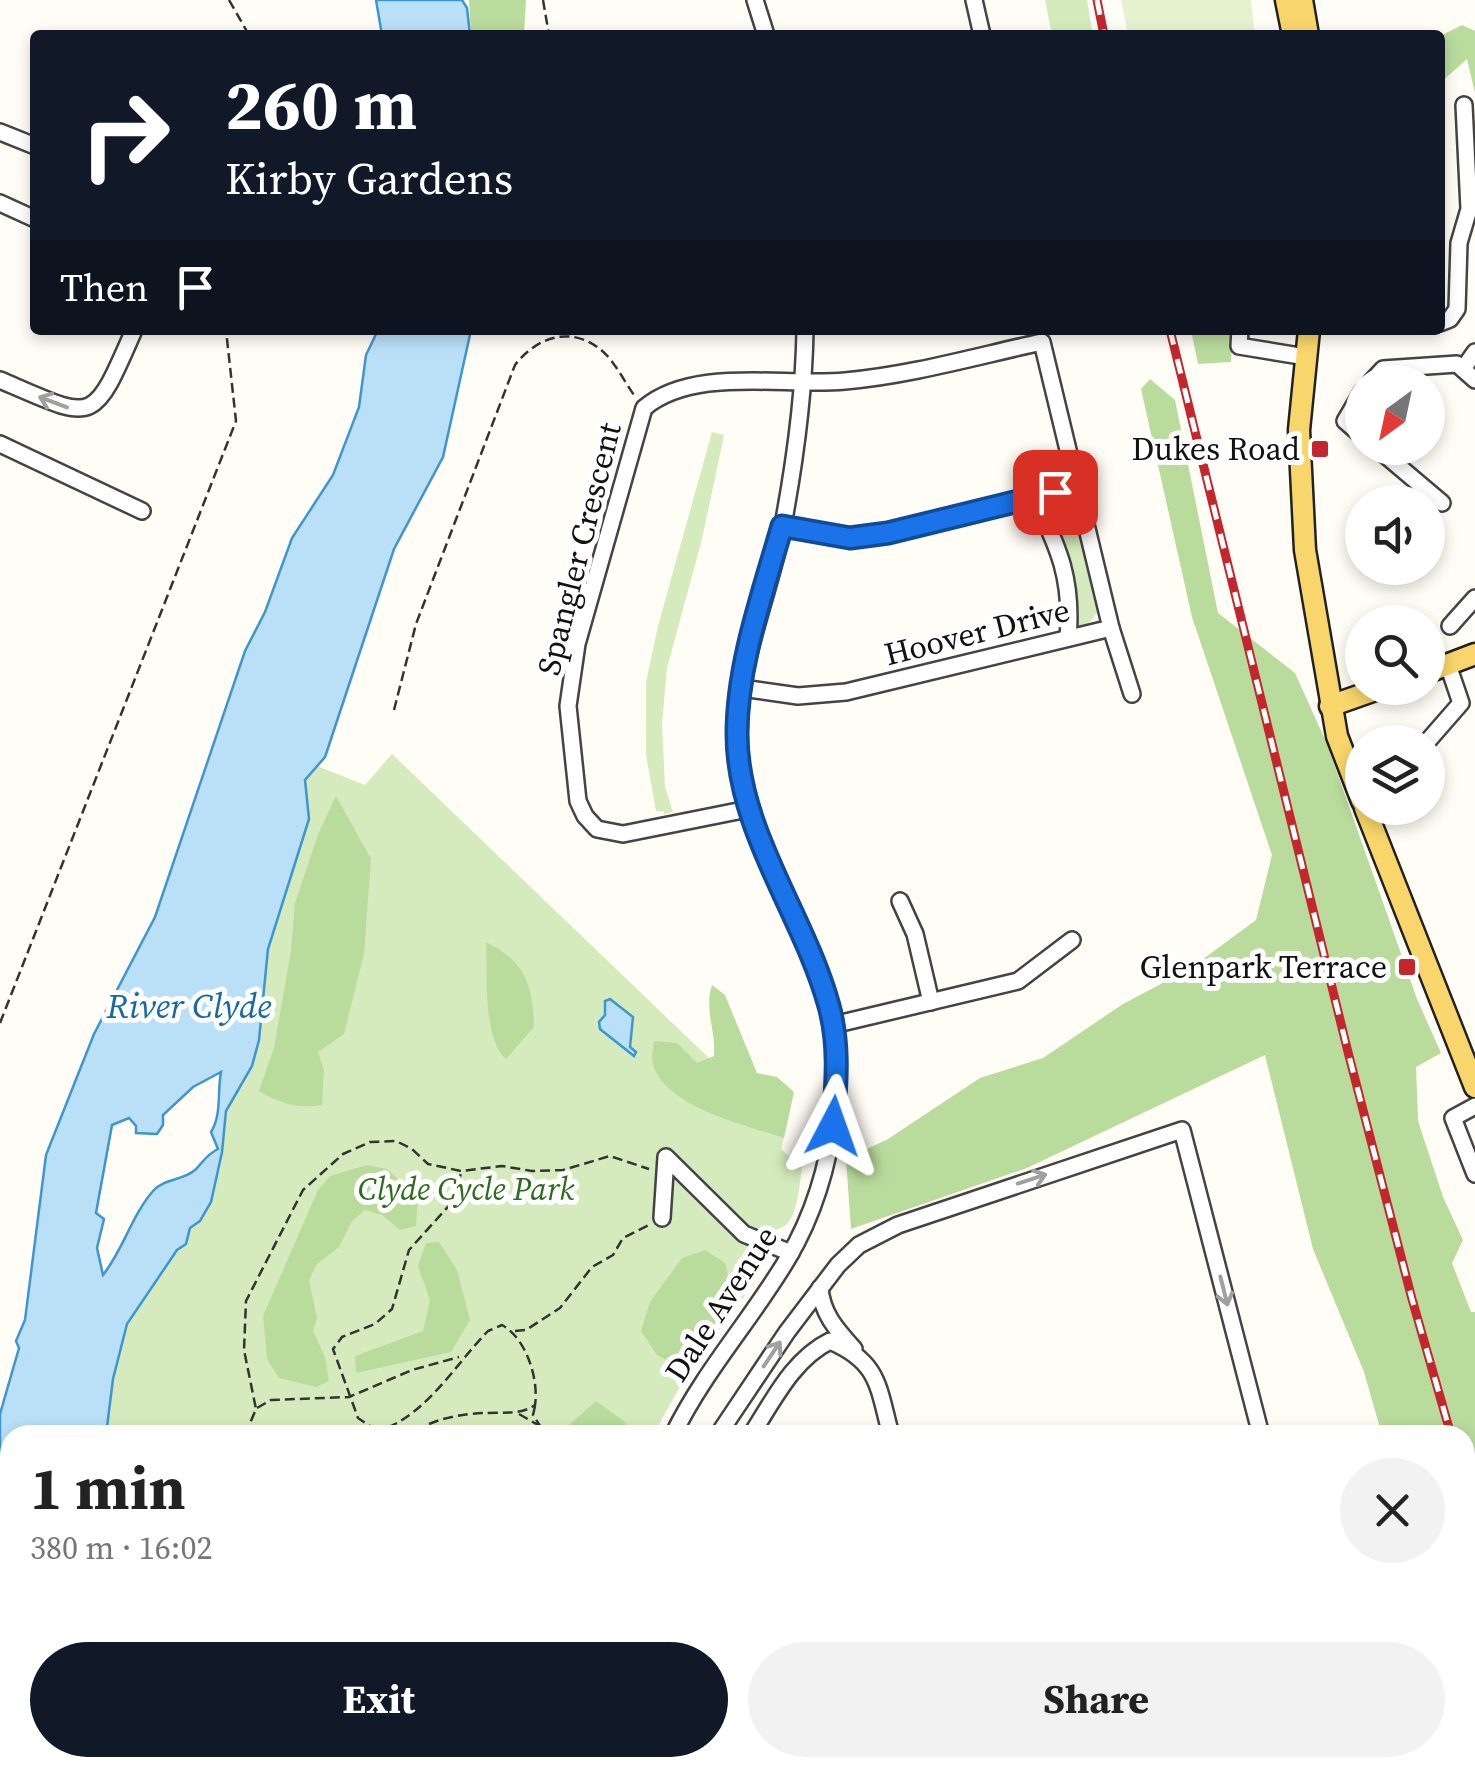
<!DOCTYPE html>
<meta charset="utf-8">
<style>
:root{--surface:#fff;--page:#f2f2f2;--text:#222;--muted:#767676;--accent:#111827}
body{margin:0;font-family:"Source Serif 4",serif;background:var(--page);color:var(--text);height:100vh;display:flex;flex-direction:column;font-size:38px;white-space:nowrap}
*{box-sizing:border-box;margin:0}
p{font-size:32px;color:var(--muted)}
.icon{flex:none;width:55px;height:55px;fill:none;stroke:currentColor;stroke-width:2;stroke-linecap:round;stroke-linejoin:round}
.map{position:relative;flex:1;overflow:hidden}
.sheet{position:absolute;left:0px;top:1425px;width:1475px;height:352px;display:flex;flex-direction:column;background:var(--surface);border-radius:30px 30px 0 0;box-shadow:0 5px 15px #0003}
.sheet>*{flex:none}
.top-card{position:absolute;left:30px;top:30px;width:1415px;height:305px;border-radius:10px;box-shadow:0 5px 15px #0003;background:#111827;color:#fff;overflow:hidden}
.needle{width:65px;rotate:213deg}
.controls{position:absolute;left:1345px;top:365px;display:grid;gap:20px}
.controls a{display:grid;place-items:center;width:100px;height:100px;border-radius:50%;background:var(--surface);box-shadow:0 5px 15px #0003;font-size:50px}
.pin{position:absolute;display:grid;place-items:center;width:85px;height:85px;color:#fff;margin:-42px;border-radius:20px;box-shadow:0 5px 15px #0006}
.me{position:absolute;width:110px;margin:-55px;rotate:4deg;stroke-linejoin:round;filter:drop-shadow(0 0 8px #0008)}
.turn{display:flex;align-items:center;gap:35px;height:210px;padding:0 30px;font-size:45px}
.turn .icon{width:130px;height:130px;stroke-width:2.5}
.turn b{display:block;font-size:70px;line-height:85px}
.then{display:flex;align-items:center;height:95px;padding:0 30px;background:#0003;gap:20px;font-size:38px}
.round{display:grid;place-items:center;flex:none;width:105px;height:105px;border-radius:52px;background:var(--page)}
.headline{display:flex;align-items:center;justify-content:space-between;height:170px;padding:0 30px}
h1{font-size:60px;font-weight:700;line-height:75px}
.button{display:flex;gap:20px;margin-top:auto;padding:20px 30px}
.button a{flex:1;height:115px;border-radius:60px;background:var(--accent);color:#fff;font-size:40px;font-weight:700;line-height:115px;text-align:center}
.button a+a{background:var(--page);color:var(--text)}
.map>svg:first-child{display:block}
.green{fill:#d5ebbd}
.forest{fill:#b9dc9c}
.pitch{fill:#e6f2cf}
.water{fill:#b9e0f7;stroke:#3f96cf;stroke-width:2.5;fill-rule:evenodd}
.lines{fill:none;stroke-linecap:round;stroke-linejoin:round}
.minor-casing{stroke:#444;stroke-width:20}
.major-casing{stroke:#222;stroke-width:25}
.path{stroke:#333;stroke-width:2.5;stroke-dasharray:10 5;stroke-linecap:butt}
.minor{stroke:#fff;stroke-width:15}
.major{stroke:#f9d66b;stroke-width:20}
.rail-casing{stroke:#c4262e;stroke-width:9}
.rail{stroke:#fff;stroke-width:5;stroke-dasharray:15;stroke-linecap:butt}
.oneway{stroke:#a0a0a0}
.route-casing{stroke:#114b97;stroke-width:25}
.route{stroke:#1a73e8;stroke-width:18}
.poi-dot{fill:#c4262e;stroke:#fff;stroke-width:4}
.labels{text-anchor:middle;stroke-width:10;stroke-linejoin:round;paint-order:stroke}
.poi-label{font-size:32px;fill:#111;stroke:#fff;text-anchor:end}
.street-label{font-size:32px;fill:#111;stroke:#fff}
.park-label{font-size:32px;font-style:italic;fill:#2f6b1f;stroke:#fff}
.water-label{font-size:35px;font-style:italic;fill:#1768a6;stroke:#fff}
</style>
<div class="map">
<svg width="1475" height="1776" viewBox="0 0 1475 1776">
<rect width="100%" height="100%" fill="#fffdf5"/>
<g class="green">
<polygon points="1045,0 1087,0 1093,35 1052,35"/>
<polygon points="712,432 724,435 723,440 702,539 667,668 662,724 665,787 673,812 664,814 664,811 656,811 646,755 646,682 658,626"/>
<path d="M1057,501L1075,512L1099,610L1086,627L1077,629C1071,616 1076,598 1074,582C1070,555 1059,531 1046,507L1047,504Z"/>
<path d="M392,754L785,1131L781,1149L802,1168C798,1193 798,1239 763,1228L754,1283L686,1376L653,1435H106L113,1379L127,1324L177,1250L186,1244L190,1228L211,1202L222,1152L226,1111L252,1066L259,1040L268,949L309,819L305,780L317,766L365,785Z"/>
<polygon points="41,1768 700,1768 707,1776 39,1776"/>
</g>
<g class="forest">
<polygon points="469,0 526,0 524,35 471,35"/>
<polygon points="1462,25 1475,31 1475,93 1467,59 1440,83 1440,36"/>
<polygon points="1191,330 1233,330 1231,362 1198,364"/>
<polygon points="1150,379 1175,400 1218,613 1295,673 1327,744 1417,999 1441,1053 1416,1067 1418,1121 1443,1197 1463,1240 1452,1263 1471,1312 1475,1312 1475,1658 1465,1654 1465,1435 1382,1435 1364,1372 1313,1249 1265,1055 1027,1168 851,1229 846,1159 888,1139 980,1078 1043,1058 1123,1004 1191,968 1256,920 1272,855 1192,617 1141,389"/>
<path d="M336,796L371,859L364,954L344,1034L318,1052L324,1070L322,1105C298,1109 279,1103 259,1091L274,1048L291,951L295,903L319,832Z"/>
<path d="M486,942C525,961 533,985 534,1027L506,1059C482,1038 488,972 486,942Z"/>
<path d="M712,985L725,995L757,1073L777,1077L794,1092L784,1138C746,1125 667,1108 653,1065C651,1058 653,1048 654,1041L677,1043L697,1063L714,1056C716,1029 704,1011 712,985Z"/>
<polygon points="367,1165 387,1169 418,1197 416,1226 400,1230 382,1215 365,1210 352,1221 339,1247 317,1264 309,1280 317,1318 313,1331 325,1357 329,1381 316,1387 279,1378 267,1359 263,1316 318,1190 330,1176"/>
<polygon points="439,1242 457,1270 470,1320 451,1352 356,1373 355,1356 423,1331 430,1300 418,1266 426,1243"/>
<polygon points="705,1250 725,1263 732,1290 707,1340 683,1369 657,1355 641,1331 650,1302 682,1258"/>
<polygon points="596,1401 625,1422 629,1435 572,1435 570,1424"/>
<polygon points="376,1768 469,1768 475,1776 382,1776"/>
</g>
<polygon class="pitch" points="1121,0 1251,0 1255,35 1128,35"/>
<g class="water">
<polygon points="376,0 462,0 467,8 470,35 382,35"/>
<path d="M378,330H471L443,457L394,549L325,757L305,780L309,819L268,949L259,1040L252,1066L226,1111L222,1152L211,1202L200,1221L190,1228L186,1244L177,1250L127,1324L113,1379L106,1435H10V1768H41L39,1776H0V1414L19,1348L16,1341L25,1320L46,1155L94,1034L155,917L245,651L265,612L292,538L333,475L359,407L366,355ZM221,1072C217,1093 222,1114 211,1132L218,1149C206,1155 204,1161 195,1170C182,1181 165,1178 153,1191C132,1215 123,1250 103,1275L97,1248L104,1219L96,1213L112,1125L129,1118L136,1126V1133L157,1134L163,1125V1115L193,1087Z"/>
<polygon points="610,999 633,1017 630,1047 636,1052 634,1056 600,1029 599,1022 605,1015 605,1001"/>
</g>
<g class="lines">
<defs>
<g id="minor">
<polyline points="755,0 766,35"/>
<polyline points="974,0 982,35"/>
<polyline points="0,132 35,146"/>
<polyline points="0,203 35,219"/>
<polyline points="1440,323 1450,319 1457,309 1459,243 1469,209 1464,105"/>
<polyline points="1240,330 1239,346 1306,357"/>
<polyline points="1463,369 1475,352"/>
<path d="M0,380C95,421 92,427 134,330"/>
<polyline points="1371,382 1383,369 1457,364 1475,380"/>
<polyline points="1362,392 1345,421 1362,436"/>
<polyline points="0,444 142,511"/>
<polyline points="1377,448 1442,503"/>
<path d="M1034,497C1059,548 1073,580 1068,638"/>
<polyline points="782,527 849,538 888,533 1075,486"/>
<polyline points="1450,626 1475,598"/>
<polyline points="1111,628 1132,694"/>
<path d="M742,688L798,696L846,692L1111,628L1042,342C977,356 912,375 845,381C784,387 694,366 644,408L577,644L568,706L578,801L585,816L597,829L623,834L748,809"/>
<polyline points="1427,742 1461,703 1448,665"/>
<polyline points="900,901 915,934 931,1002"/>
<polyline points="833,1025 1018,981 1072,940"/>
<polyline points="1475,1106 1453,1118 1475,1174"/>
<polyline points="662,1218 666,1157 744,1234 791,1253"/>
<path d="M820,1288C822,1314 837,1330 854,1349"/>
<path d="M673,1435C704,1371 752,1319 788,1258C837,1176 853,1055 815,966C787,898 734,806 737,731C740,659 769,595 783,525C795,461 804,395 805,330"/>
<polyline points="718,1435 787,1332 838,1265 859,1245 898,1225 1182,1130 1261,1435"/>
<path d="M751,1435C773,1401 793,1359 830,1341C880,1362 878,1388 891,1435"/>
<polyline points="1465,1683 1475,1679"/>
<polyline points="1465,1705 1475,1701"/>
<polyline points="721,1768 728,1776"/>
<polyline points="1223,1776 1245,1768"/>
<polyline points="1280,1776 1303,1768"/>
</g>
<g id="major">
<polyline points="1286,0 1293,35"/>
<polyline points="1302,0 1308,35"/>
<polyline points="1309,330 1299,430 1305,550 1337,736 1362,801"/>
<polyline points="1428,672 1475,654"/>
<polyline points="1330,706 1381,688"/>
<polyline points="1365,808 1475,1087"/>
</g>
</defs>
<use href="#minor" class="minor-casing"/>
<use href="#major" class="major-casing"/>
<g class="path">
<polyline points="229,0 249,35"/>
<polyline points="543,0 549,35"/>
<path d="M394,710L416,624L515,365C536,338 569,325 600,349C614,360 624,381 634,395"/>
<polyline points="0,1023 236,421 226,330"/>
<polyline points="515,1331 526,1330 560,1308 592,1267 613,1255 623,1238 649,1225"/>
<polyline points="535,1406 533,1415 546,1435"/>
<polyline points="257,1408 271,1400 349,1397 412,1370 459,1357"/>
<polyline points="519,1414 538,1425"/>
<polyline points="377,1431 358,1418 333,1349 342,1337 375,1324 392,1309 409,1250 454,1200 461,1173"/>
<polyline points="245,1435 256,1409 244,1350 246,1301 303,1190 343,1154 370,1142 396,1141 412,1149 428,1164 461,1171 502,1166 532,1171 563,1170 610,1156 649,1169"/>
<path d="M359,1435C419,1429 450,1370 488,1331L502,1325C526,1338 539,1379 535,1405C521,1415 505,1412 488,1413C463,1413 430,1419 410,1435"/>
<polyline points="299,1768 303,1776"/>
<polyline points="621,1768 630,1776"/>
</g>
<use href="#minor" class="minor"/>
<use href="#major" class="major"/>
<defs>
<g id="rail">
<polyline points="1097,0 1104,35"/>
<polyline points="1170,330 1348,1052 1412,1299 1451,1435"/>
<polyline points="1465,1450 1475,1480"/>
<polyline points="1465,1477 1475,1507"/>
</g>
</defs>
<use href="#rail" class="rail-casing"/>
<use href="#rail" class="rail"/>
</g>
<defs><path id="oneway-shaft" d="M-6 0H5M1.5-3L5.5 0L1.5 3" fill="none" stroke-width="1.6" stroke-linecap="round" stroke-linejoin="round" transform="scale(2.5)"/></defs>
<g class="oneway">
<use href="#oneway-shaft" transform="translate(53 402) rotate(-159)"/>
<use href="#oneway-shaft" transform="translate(1032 1179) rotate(-18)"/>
<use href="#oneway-shaft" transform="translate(1224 1291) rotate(76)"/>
<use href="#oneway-shaft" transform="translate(772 1354) rotate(-56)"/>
</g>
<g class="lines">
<defs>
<path id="route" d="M833,1126C836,1085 840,1046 829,1006C804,915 737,831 737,734C737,664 763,593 782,526L850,538L888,533L1055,492"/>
</defs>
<use href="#route" class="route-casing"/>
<use href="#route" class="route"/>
</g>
<g class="poi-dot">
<rect x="1310" y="439" width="20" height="20" rx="5"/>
<rect x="1397" y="957" width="20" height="20" rx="5"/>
</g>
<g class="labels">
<g class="poi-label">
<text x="1300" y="460">Dukes Road</text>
<text x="1387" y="978">Glenpark Terrace</text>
</g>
<g class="street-label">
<text transform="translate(579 549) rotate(-76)" y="11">Spangler Crescent</text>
<text transform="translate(977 632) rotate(-14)" y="11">Hoover Drive</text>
<text transform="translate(721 1304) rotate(-57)" y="11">Dale Avenue</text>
</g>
<g class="park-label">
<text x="466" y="1200">Clyde Cycle Park</text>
</g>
<g class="water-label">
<text x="189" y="1018">River Clyde</text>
</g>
</g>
</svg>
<div class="controls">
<a><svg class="needle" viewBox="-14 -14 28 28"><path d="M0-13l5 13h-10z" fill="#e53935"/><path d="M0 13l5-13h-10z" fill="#767676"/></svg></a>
<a><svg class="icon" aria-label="sound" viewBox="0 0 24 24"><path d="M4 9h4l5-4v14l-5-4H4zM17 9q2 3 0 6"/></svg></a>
<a><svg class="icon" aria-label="search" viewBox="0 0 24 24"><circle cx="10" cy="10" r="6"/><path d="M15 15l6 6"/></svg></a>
<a><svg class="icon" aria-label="layers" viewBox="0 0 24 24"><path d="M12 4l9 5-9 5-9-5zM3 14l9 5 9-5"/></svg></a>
</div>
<div class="pin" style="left:1055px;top:492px;background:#d93025"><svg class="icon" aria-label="arrive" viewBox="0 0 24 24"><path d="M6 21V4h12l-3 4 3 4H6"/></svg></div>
<svg class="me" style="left:833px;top:1126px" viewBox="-20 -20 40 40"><path d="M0-17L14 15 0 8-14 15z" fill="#1a73e8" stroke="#fff" stroke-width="4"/></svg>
<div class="top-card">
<div class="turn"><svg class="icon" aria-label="right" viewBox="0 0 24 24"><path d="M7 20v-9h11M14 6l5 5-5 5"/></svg><div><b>260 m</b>Kirby Gardens</div></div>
<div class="then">Then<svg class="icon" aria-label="arrive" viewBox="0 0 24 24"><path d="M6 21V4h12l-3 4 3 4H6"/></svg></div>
</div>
<section class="sheet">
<div class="headline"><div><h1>1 min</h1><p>380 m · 16:02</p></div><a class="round"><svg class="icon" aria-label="close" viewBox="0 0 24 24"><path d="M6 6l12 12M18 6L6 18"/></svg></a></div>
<div class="button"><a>Exit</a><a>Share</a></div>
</section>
</div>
